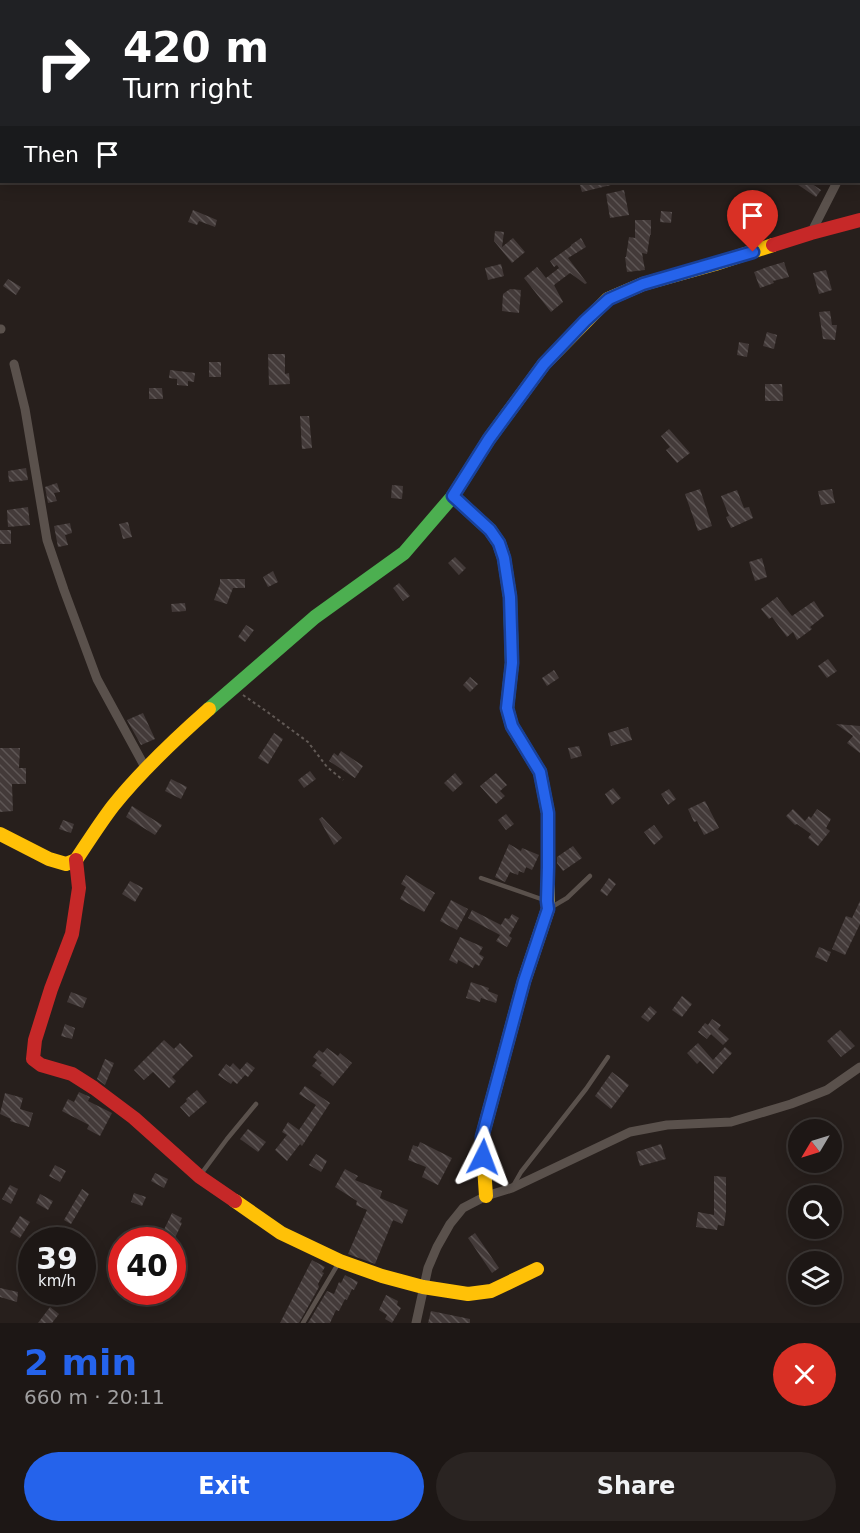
<!DOCTYPE html>
<meta charset="utf-8">
<style>
:root{--surface:#1d1715;--page:#2a2422;--text:#f1f3f6;--muted:#a09fa0;--line:#3b3634;--accent:#2563eb}
body{margin:0;font-family:"DejaVu Sans",sans-serif;background:var(--page);color:var(--text);height:100vh;display:flex;flex-direction:column;font-size:22px;white-space:nowrap}
*{box-sizing:border-box;margin:0}
p{font-size:20px;color:var(--muted)}
.icon{flex:none;width:33px;height:33px;fill:none;stroke:currentColor;stroke-width:2;stroke-linecap:round;stroke-linejoin:round}
.map{position:relative;height:1323px;overflow:hidden}
.sheet{display:flex;flex-direction:column;background:var(--surface);flex:1}
.sheet>*{flex:none}
.top-card{position:absolute;left:0px;top:0px;width:861px;height:183px;box-shadow:0 3px 15px #0003,0 0 0 2px var(--line);background:#202124;color:#fff;overflow:hidden}
.needle{width:39px;rotate:232deg}
.buttons{position:absolute;left:788px;top:1119px;display:grid;gap:12px}
.buttons a{display:grid;place-items:center;width:54px;height:54px;border-radius:50%;background:var(--surface);box-shadow:0 3px 15px #0003,0 0 0 2px var(--line);font-size:30px}
.speed{position:absolute;left:18px;top:1227px;display:flex;gap:12px;font-size:30px;font-weight:700;text-align:center}
.speed>*{display:grid;place-content:center;width:78px;height:78px;border-radius:50%;background:var(--surface);box-shadow:0 3px 15px #0003,0 0 0 2px var(--line);line-height:1}
.speed small{font-size:15px;font-weight:400}
.speed .limit{border:9px solid #d22;background:#fff;color:#111}
.pin{position:absolute;display:grid;place-items:center;width:51px;height:51px;color:#fff;margin:-62px -26px;border-radius:50% 50% 50% 0;rotate:-45deg;box-shadow:0 0 6px #0007}
.pin .icon{rotate:45deg}
.me{position:absolute;width:66px;margin:-33px;rotate:3deg;stroke-linejoin:round;filter:drop-shadow(0 0 4px #0008)}
.turn{display:flex;align-items:center;gap:21px;height:126px;padding:0 24px;font-size:27px}
.turn .icon{width:78px;height:78px;stroke-width:2.5}
.turn b{display:block;font-size:42px;line-height:51px}
.then{display:flex;align-items:center;height:57px;padding:0 24px;background:#0003;gap:12px;font-size:22px}
.round{display:grid;place-items:center;flex:none;width:63px;height:63px;border-radius:32px;background:var(--page)}
.summary{display:flex;align-items:center;justify-content:space-between;height:102px;padding:0 24px}
h1{font-size:36px;font-weight:700;line-height:45px;color:var(--accent)}
.primary-button{display:flex;gap:12px;margin-top:auto;padding:12px 24px}
.primary-button a{flex:1;height:69px;border-radius:36px;background:var(--accent);color:#fff;font-size:24px;font-weight:700;line-height:69px;text-align:center}
.primary-button a+a{background:var(--page);color:var(--text)}
.map>svg:first-child{display:block}
.building{fill:url(#building-back-hatch)}
.lines{fill:none;stroke-linecap:round;stroke-linejoin:round}
.path{stroke:#625a56;stroke-width:2;stroke-dasharray:3 3;stroke-linecap:butt}
.lane{stroke:#5a514c;stroke-width:4.5}
.street{stroke:#5a514c;stroke-width:9}
.fast{stroke:#4caf50;stroke-width:14}
.slow{stroke:#ffc107;stroke-width:14}
.jam{stroke:#c62828;stroke-width:14}
.route-casing{stroke:#184099;stroke-width:15}
.route{stroke:#2563eb;stroke-width:10}
</style>
<div class="map">
<svg width="860" height="1323" viewBox="0 0 860 1323">
<defs>
<pattern id="building-back-hatch" width="6" height="6" patternUnits="userSpaceOnUse" patternTransform="scale(1.5)"><rect width="6" height="6" fill="#433a39"/><path d="M-1 5l2 2M0 0l6 6M5-1l2 2" fill="none" stroke="#5e5655"/></pattern>
</defs>
<rect width="100%" height="100%" fill="#271f1c"/>
<g class="building">
<polygon points="579,182 611,182 611,185 582,192"/>
<polygon points="794,182 809,182 821,190 816,197"/>
<polygon points="624,190 629,215 610,218 606,194"/>
<polygon points="193,210 217,220 215,227 199,221 197,225 188,222"/>
<polygon points="661,211 672,212 671,223 660,222"/>
<polygon points="635,220 651,220 651,235 650,235 647,254 642,253 645,270 627,272 625,257 626,257 629,237 635,238"/>
<polygon points="495,231 504,232 502,247 513,238 525,252 512,263 494,241"/>
<polygon points="581,238 586,247 568,258 587,283 585,284 570,273 554,285 563,302 551,312 524,278 537,267 546,278 559,268 557,265 554,267 550,261 571,246 571,245"/>
<polygon points="784,262 789,277 773,281 774,283 760,288 754,272 767,267"/>
<polygon points="501,264 504,276 488,280 485,268"/>
<polygon points="826,270 832,290 819,294 813,273"/>
<polygon points="8,279 21,287 16,295 3,286"/>
<polygon points="510,289 521,290 519,313 502,311 503,294"/>
<polygon points="830,311 832,325 837,325 835,340 823,339 819,312"/>
<polygon points="767,332 777,335 774,349 763,346"/>
<polygon points="739,342 749,344 747,357 737,355"/>
<polygon points="268,354 285,354 285,374 289,373 290,384 269,385"/>
<rect x="209" y="362" width="12" height="15"/>
<polygon points="170,370 195,373 194,382 188,381 188,386 177,385 177,379 169,378"/>
<polygon points="765,384 782,384 783,401 765,401"/>
<polygon points="149,388 162,388 163,399 149,399"/>
<polygon points="300,416 309,416 312,448 302,449"/>
<polygon points="669,429 690,453 677,463 666,450 670,447 661,436"/>
<polygon points="26,468 28,480 9,482 8,471"/>
<polygon points="57,483 60,492 54,493 57,501 48,503 45,487"/>
<polygon points="392,485 403,486 402,499 391,498"/>
<polygon points="700,489 712,526 698,531 685,494"/>
<polygon points="832,489 835,503 821,505 818,491"/>
<polygon points="737,490 744,508 749,507 753,518 731,528 726,517 729,516 721,496"/>
<polygon points="28,507 30,525 8,527 7,510"/>
<polygon points="128,522 132,537 123,539 119,524"/>
<polygon points="70,523 72,533 65,535 68,545 58,547 54,526"/>
<rect x="0" y="530" width="11" height="14"/>
<polygon points="455,557 466,568 459,575 448,563"/>
<polygon points="762,558 767,577 755,581 749,562"/>
<polygon points="273,571 278,582 268,587 263,577"/>
<polygon points="220,579 245,579 245,588 233,588 227,604 214,600 220,584"/>
<polygon points="399,583 410,596 403,601 393,588"/>
<polygon points="777,597 792,616 814,601 824,616 810,627 812,629 797,640 793,632 787,637 772,617 769,619 761,609"/>
<polygon points="185,603 186,611 172,612 171,604"/>
<polygon points="246,625 254,630 245,642 238,637"/>
<polygon points="828,659 837,671 827,678 818,666"/>
<polygon points="554,670 559,678 547,686 542,678"/>
<polygon points="470,677 478,684 470,692 463,685"/>
<polygon points="143,713 155,739 141,745 127,720"/>
<polygon points="836,724 860,726 860,753 847,743 853,736"/>
<polygon points="628,727 632,740 611,746 608,733"/>
<polygon points="274,733 283,739 268,764 258,758"/>
<polygon points="579,746 582,756 571,759 568,748"/>
<polygon points="0,748 20,748 19,768 26,768 26,784 12,784 13,811 0,812"/>
<polygon points="341,751 363,766 355,778 329,761 334,753 338,756"/>
<polygon points="310,771 316,779 304,788 298,780"/>
<polygon points="455,773 463,783 453,792 444,783"/>
<polygon points="496,773 507,785 500,791 505,796 496,804 480,786"/>
<polygon points="171,779 187,787 181,799 165,791"/>
<polygon points="613,788 621,798 612,805 605,794"/>
<polygon points="669,789 676,799 668,805 661,794"/>
<polygon points="705,801 719,828 704,835 697,821 694,822 688,809"/>
<polygon points="132,806 162,825 155,835 126,817"/>
<polygon points="793,809 805,821 809,816 811,818 817,809 831,819 826,828 830,831 818,846 808,838 811,834 797,824 795,825 786,816"/>
<polygon points="506,814 514,824 506,830 498,820"/>
<polygon points="322,817 342,838 334,845 319,819"/>
<polygon points="63,820 74,824 71,833 59,829"/>
<polygon points="654,825 663,837 654,845 644,832"/>
<polygon points="509,844 521,851 522,848 539,855 532,870 526,867 524,873 519,871 518,875 510,872 505,882 495,877"/>
<polygon points="573,846 582,858 563,871 557,863 557,857"/>
<polygon points="406,875 435,893 424,912 400,899 406,887 401,884"/>
<polygon points="609,878 616,884 607,896 600,891"/>
<polygon points="130,881 143,888 135,902 122,894"/>
<polygon points="451,900 468,909 457,930 440,921"/>
<polygon points="860,901 860,924 845,955 832,949 846,916 852,918"/>
<polygon points="472,910 501,925 505,918 509,919 512,914 519,918 509,936 512,938 507,947 496,941 500,935 468,918"/>
<polygon points="460,937 483,947 479,954 484,957 479,966 475,964 473,968 458,960 457,964 449,960"/>
<polygon points="819,947 831,952 827,962 815,957"/>
<polygon points="471,982 489,988 488,991 498,995 496,1003 481,998 480,1002 466,998"/>
<polygon points="71,992 87,998 83,1008 67,1002"/>
<polygon points="682,996 692,1004 682,1017 672,1010"/>
<polygon points="650,1006 657,1012 648,1022 641,1017"/>
<polygon points="712,1019 721,1025 718,1029 729,1039 723,1045 711,1034 707,1039 698,1032 705,1023 708,1025"/>
<polygon points="65,1024 75,1028 72,1039 61,1036"/>
<polygon points="840,1030 855,1046 841,1057 827,1041"/>
<polygon points="164,1040 174,1049 180,1043 193,1056 172,1077 176,1081 169,1088 153,1072 144,1080 134,1070"/>
<polygon points="698,1043 713,1060 725,1047 732,1053 713,1074 700,1061 697,1064 687,1053"/>
<polygon points="327,1048 338,1056 340,1053 352,1063 333,1086 320,1075 322,1073 312,1066 317,1060 313,1057 319,1050 323,1053"/>
<polygon points="105,1059 114,1063 105,1085 97,1079"/>
<polygon points="247,1062 255,1068 248,1077 245,1075 237,1084 233,1081 231,1084 218,1075 226,1064 230,1067 233,1063 240,1070"/>
<polygon points="612,1072 629,1085 611,1109 595,1096"/>
<polygon points="305,1086 330,1103 302,1146 300,1144 287,1161 275,1150 287,1135 282,1132 288,1122 299,1130 316,1105 299,1094"/>
<polygon points="197,1090 207,1102 189,1117 180,1107 187,1101 186,1099"/>
<polygon points="79,1092 90,1097 88,1101 112,1113 100,1136 87,1129 89,1125 62,1111 68,1099 74,1102"/>
<polygon points="5,1093 23,1098 20,1109 33,1113 29,1127 10,1121 11,1119 0,1114"/>
<polygon points="248,1129 266,1142 258,1152 240,1139"/>
<polygon points="420,1142 452,1158 438,1185 422,1177 426,1167 408,1160 413,1145 418,1147"/>
<polygon points="661,1144 666,1159 640,1166 636,1152"/>
<polygon points="316,1154 327,1161 321,1172 309,1165"/>
<polygon points="55,1165 66,1171 60,1182 49,1176"/>
<polygon points="345,1169 358,1176 355,1180 382,1191 380,1198 408,1210 402,1224 393,1220 375,1264 348,1254 367,1210 356,1205 357,1201 335,1187"/>
<polygon points="155,1173 168,1179 164,1188 151,1181"/>
<polygon points="714,1176 726,1177 726,1211 724,1226 718,1225 717,1230 696,1227 698,1212 714,1215"/>
<polygon points="10,1185 18,1189 11,1204 2,1199"/>
<polygon points="82,1189 89,1194 71,1224 64,1220"/>
<polygon points="134,1193 146,1197 142,1206 131,1202"/>
<polygon points="40,1194 53,1201 48,1210 36,1203"/>
<polygon points="172,1213 182,1218 180,1222 182,1223 174,1240 159,1240"/>
<polygon points="20,1216 30,1222 20,1238 10,1232"/>
<polygon points="475,1233 499,1268 492,1273 468,1238"/>
<polygon points="312,1260 325,1267 322,1272 324,1273 318,1284 319,1287 299,1323 280,1323"/>
<polygon points="345,1275 358,1282 354,1290 352,1289 347,1300 345,1299 339,1311 336,1310 330,1323 308,1323 327,1291 334,1294 339,1282 341,1283"/>
<polygon points="0,1288 18,1292 17,1302 0,1297"/>
<polygon points="386,1295 398,1301 397,1305 401,1308 392,1323 385,1319 387,1315 379,1310"/>
<polygon points="50,1307 59,1314 52,1323 38,1323"/>
<polygon points="431,1311 470,1319 470,1323 428,1323"/>
</g>
<g class="lines">
<polyline class="path" points="243,695 266,711 308,742 327,767 343,780"/>
<g class="lane">
<polyline points="481,878 544,900"/>
<polyline points="550,908 567,898 590,876"/>
<polyline points="201,1174 227,1139 256,1104"/>
<polyline points="513,1186 521,1172 586,1089 608,1057"/>
<polyline points="303,1323 338,1264"/>
</g>
<g class="street">
<polyline points="860,135 860,134"/>
<polyline points="0,172 2,169"/>
<polyline points="811,233 837,182"/>
<polyline points="0,329 1,329"/>
<polyline points="14,364 25,409 47,540 64,590 97,679 146,769"/>
<polyline points="416,1323 428,1268 437,1247 450,1224 463,1208 486,1196 512,1188 630,1132 667,1125 731,1122 791,1104 827,1090 860,1067"/>
</g>
<g class="fast">
<polyline points="453,496 490,530 499,543 504,558 510,597 512,663 507,708 512,726 540,772 548,813 548,839"/>
<polyline points="209,709 315,617 404,553 453,496 489,439 508,413"/>
</g>
<g class="slow">
<polyline points="508,413 544,364 608,299 643,284 715,264 773,245"/>
<path d="M0,834L49,859L66,864L76,860C88,842 100,823 113,806C141,771 175,739 209,709"/>
<polyline points="486,1196 482,1137 524,981 548,909 548,839"/>
<polyline points="235,1201 281,1233 340,1261 382,1276 423,1287 468,1294 491,1291 537,1269"/>
</g>
<g class="jam">
<polyline points="773,245 811,233 860,220"/>
<polyline points="76,860 79,888 72,934 51,989 35,1040 33,1059 41,1065 72,1074 94,1088 134,1118 200,1177 235,1201"/>
</g>
</g>
<g class="lines">
<defs>
<polyline id="route" points="483,1157 482,1137 524,981 548,909 547,901 548,867 548,813 540,772 512,726 507,708 512,663 510,597 504,558 499,543 490,530 453,496 489,439 544,364 585,321 609,299 643,284 753,252"/>
</defs>
<use href="#route" class="route-casing"/>
<use href="#route" class="route"/>
</g>
</svg>
<div class="buttons">
<a><svg class="needle" viewBox="-14 -14 28 28"><path d="M0-13l5 13h-10z" fill="#e53935"/><path d="M0 13l5-13h-10z" fill="#a09fa0"/></svg></a>
<a><svg class="icon" aria-label="search" viewBox="0 0 24 24"><circle cx="10" cy="10" r="6"/><path d="M15 15l6 6"/></svg></a>
<a><svg class="icon" aria-label="layers" viewBox="0 0 24 24"><path d="M12 4l9 5-9 5-9-5zM3 14l9 5 9-5"/></svg></a>
</div>
<div class="speed"><div>39<small>km/h</small></div><div class="limit">40</div></div>
<div class="pin" style="left:753px;top:252px;background:#d93025"><svg class="icon" aria-label="arrive" viewBox="0 0 24 24"><path d="M6 21V4h12l-3 4 3 4H6"/></svg></div>
<svg class="me" style="left:483px;top:1157px" viewBox="-20 -20 40 40"><path d="M0-17L14 15 0 8-14 15z" fill="#2563eb" stroke="#fff" stroke-width="4"/></svg>
<div class="top-card">
<div class="turn"><svg class="icon" aria-label="right" viewBox="0 0 24 24"><path d="M7 20v-9h11M14 6l5 5-5 5"/></svg><div><b>420 m</b>Turn right</div></div>
<div class="then">Then<svg class="icon" aria-label="arrive" viewBox="0 0 24 24"><path d="M6 21V4h12l-3 4 3 4H6"/></svg></div>
</div>
</div>
<section class="sheet">
<div class="summary"><div><h1>2 min</h1><p>660 m · 20:11</p></div><a class="round" style="background:#d93025;color:#fff"><svg class="icon" aria-label="close" viewBox="0 0 24 24"><path d="M6 6l12 12M18 6L6 18"/></svg></a></div>
<div class="primary-button"><a>Exit</a><a>Share</a></div>
</section>
